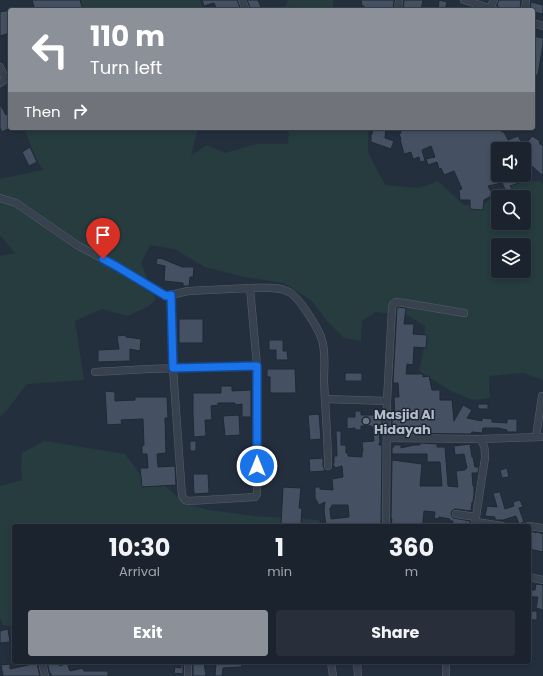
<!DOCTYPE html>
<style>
:root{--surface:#1b232e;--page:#282f3a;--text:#f1f3f6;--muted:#a0a4aa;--line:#39404a;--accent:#8c9099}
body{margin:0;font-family:Poppins,sans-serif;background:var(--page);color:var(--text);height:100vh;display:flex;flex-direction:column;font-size:15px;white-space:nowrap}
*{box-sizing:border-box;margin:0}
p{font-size:13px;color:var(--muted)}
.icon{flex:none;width:22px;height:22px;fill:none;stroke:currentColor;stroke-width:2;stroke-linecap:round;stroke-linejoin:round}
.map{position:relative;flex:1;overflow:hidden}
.panel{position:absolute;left:12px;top:524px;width:519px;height:140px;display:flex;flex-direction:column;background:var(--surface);border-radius:4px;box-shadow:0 2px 6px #0003,0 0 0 1px var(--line)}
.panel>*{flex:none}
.banner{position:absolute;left:8px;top:8px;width:527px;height:122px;border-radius:4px;box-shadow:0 2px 6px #0003,0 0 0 1px var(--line);background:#8c9099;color:#fff;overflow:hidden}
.fabs{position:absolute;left:491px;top:142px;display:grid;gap:8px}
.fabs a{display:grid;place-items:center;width:40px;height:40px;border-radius:4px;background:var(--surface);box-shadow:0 2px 6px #0003,0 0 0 1px var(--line);font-size:20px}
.pin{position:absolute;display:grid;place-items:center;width:34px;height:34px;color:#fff;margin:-41px -17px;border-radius:50% 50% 50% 0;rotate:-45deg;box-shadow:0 0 4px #0007}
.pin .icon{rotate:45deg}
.me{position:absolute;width:44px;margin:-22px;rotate:0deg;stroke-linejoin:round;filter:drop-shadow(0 0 3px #0008)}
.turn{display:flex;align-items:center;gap:14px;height:84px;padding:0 16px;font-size:18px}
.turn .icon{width:52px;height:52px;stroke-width:2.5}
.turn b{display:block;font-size:28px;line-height:34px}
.then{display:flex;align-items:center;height:38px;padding:0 16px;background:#0003;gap:8px;font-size:15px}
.eta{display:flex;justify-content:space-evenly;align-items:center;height:68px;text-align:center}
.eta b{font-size:24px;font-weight:700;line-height:28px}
.cta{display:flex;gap:8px;margin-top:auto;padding:8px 16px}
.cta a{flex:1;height:46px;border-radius:4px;background:var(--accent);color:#fff;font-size:16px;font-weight:700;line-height:46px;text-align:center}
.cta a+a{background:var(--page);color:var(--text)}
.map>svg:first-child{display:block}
.green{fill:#263c3f;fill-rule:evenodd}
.building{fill:#455162;stroke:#1f2835;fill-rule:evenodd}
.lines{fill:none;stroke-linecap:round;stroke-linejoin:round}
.minor-casing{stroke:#565f6c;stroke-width:8}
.minor{stroke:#38414e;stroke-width:7}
.route-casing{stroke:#114b97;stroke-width:10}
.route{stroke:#1a73e8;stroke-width:7}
.worship-dot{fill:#6b7280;stroke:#1d2633;stroke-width:1.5}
.labels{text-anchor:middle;stroke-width:3;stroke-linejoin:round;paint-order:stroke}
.poi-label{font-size:13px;font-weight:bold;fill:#b4bcc9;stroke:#1d2633;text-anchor:start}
</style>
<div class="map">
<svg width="543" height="676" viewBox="0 0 543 676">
<rect width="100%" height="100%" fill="#242f3e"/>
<g class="green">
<polygon points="80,0 200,0 203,10 81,10"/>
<polygon points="289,0 333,0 333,8 341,10 283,10"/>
<path d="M24,128H198L191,156L207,145L225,153L256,144H288L289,128H368V152L380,176L386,185L419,188L438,181L464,205H483L502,189L521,182L540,181L543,184V380L524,373L489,376L490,398L473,400L451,391L419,371L424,348L425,326L407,315L376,312L362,321L361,341L344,338L327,321L312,301L284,283L244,277L205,267L174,249L150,245L141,263L156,300L147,307L128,316L102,309L75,321L84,380L27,384L7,410L0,417V256L15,253L0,235V179L43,170L35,157ZM498,197H524V223H498ZM498,245H524V271H498Z"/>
<polygon points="44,441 125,454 143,478 161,482 185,504 209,510 255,516 319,520 321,526 14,526 14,626 3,625 0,618 0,486 22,480 21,468 22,453"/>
</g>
<g class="building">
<polygon points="32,0 80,0 83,10 35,10"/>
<polygon points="202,0 237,0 241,10 217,10 214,3 204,6"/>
<polygon points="247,0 258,0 261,7 255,10 251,10"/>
<polygon points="361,0 394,0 393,10 363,10 364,6 362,6"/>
<polygon points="404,0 423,0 421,10 410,8 410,10 403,10"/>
<polygon points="439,0 447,2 445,10 438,10"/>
<polygon points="499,0 521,0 520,9 512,8 512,10 500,9 497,5"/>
<polygon points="531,2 543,5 543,14 533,12 533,10 530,10"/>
<polygon points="10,10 10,33 0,36 0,12"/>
<polygon points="533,36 543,38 543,44 538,75 533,75"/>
<polygon points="0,104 6,115 10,113 10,128 2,132 0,128"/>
<polygon points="373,128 386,128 385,138 394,141 391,149 371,142 371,134 372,134"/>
<polygon points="400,128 431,128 432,130 437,128 500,128 502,132 504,132 508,140 518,136 524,147 532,136 540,141 539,143 543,146 543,176 524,159 524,149 498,149 498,175 526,175 528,180 510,186 514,192 508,195 502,183 488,186 493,195 484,200 483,210 470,209 470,200 460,200 459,190 462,189 454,171 444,175 441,168 439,169 437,162 428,165 426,159 435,157 431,146 422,150 425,161 420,162 419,157 413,159 411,152 404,154 400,139 401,139 399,134 401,133"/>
<polygon points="30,147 37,162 29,166 22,152"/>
<polygon points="157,258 163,259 182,267 194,267 193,277 190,277 189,286 183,286 183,283 164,281 165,266 156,264"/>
<polygon points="397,307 406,308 404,324 414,324 413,334 427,335 426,348 414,347 413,365 407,364 406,374 423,374 423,377 429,376 432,390 440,390 440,400 452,400 454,421 463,405 472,410 467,418 482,421 482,418 492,419 492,422 507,423 507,419 517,419 517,432 507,432 507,430 498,428 483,428 482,433 472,432 471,434 392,433 392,415 395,416 394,397 399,397 398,383 393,383"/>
<rect x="179" y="319" width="24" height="24"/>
<polygon points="126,335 126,337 141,339 140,351 130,349 130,361 98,362 98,350 119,349 117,336"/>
<polygon points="269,340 283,340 283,351 287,351 288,360 276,360 276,350 269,350"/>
<polygon points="267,369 295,369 296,393 270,393 270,377 267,377"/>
<rect x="345" y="373" width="17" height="8"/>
<polygon points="221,386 232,386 232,391 251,390 251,417 242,417 242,404 235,405 235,403 218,403 218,405 211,406 212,420 205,420 206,436 194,437 193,414 193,393 221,393"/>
<polygon points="105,391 115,392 115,401 135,400 135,397 167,397 168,418 165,418 166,453 157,454 158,467 175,466 176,485 142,487 140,468 148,468 147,454 142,454 142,446 144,445 143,419 121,420 122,424 107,425"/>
<rect x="478" y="404" width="10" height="5"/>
<path d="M355,411H361V415H382V425H379L380,443H379V445H382L381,526H326L324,510L325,502L319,505L315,498V487H320V489L333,490L332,479L343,477L342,466L335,468L333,464L334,463V456H337L336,431H341V445H346V453H348V456L362,457V451H363L362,442L374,441L372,426H361V430H355V428L347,429V417H355ZM332,505H348L349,517L331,519L330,508H331Z"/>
<polygon points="319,414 321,439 310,440 308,415"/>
<polygon points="239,415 240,435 225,436 223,416"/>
<rect x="190" y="441" width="6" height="10"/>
<polygon points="420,443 437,444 437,447 445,447 448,486 458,487 456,471 465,470 465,469 467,468 464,454 455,455 454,446 470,444 472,457 473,457 475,467 479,467 478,473 472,473 473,486 474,486 474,495 473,502 472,502 471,511 455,509 452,511 451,514 453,518 470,521 470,524 465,523 465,526 452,526 453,521 450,521 450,519 439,517 439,519 434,518 435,512 424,511 423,520 423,526 391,526 392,519 391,519 392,460 422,464 420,486 442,486 440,462 427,462 427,454 392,454 392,447 394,447 393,445 401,445 401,448 414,445 420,445"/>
<polygon points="323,458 323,466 325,471 310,472 309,459"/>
<polygon points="507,468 509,477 502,478 500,470"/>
<polygon points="193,474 208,474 209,493 194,494"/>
<polygon points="283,487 301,488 299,508 302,508 301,524 281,524"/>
<polygon points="500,492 505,509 514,506 513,502 520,500 523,507 519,508 524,522 519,524 516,516 503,520 495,520 495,517 485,516 487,506 497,507 493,493"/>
<polygon points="531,531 534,532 535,533 537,532 543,534 543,552 529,549"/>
<polygon points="536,584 543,585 543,610 536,608 538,597 531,597 531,590 535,590"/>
<rect x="531" y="611" width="6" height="9"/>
<polygon points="8,629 10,642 0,643 0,631"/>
<polygon points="47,662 59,662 60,666 67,663 70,671 83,668 84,671 108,671 108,676 51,676 51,673 50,674"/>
<polygon points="181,662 183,662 183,674 174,673 175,667 181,668"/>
<polygon points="193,662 204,662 206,676 193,676"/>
<polygon points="229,662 241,662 242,667 223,668 222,676 215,676 216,663 229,664"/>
<polygon points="37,663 40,676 3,676 1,665 10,664 10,669"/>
</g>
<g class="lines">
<defs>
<g id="minor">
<polyline points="242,0 246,10"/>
<polyline points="464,0 495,10"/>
<polyline points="490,8 494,0"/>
<polyline points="398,10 399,0"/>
<polyline points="525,10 526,0"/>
<polyline points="533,23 543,26"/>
<polyline points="0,67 5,78 4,80 0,83"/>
<polyline points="0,198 16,203 77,245 116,266 166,296 171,295 188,291 250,288 257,366 257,494 255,497 189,501 185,500 182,496 173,368 171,295"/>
<path d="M250,288C261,288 279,286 289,292C299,297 319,329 322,340C326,353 324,366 324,380C325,408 328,437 328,466"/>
<polyline points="95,372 148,369 257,366"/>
<polyline points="326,399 387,401 386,526"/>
<polyline points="387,401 392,308 393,304 396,302 405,303 464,313"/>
<polyline points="536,437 542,396"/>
<polyline points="387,438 480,439 543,437"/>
<polyline points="456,514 476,517"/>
<polyline points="476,522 502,526"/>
<path d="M475,526L476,517L485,458C485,450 485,445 480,439"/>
<polyline points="529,526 543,528"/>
<polyline points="529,577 543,580"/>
<polyline points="42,662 45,676"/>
<polyline points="331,662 333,676"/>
<polyline points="357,662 358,676"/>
<polyline points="188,676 188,662"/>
<polyline points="446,676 446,665 447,662"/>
</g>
</defs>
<use href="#minor" class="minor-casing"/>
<use href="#minor" class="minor"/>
</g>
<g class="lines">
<defs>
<polyline id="route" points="103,259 116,266 166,296 171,295 173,368 257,366 257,466"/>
</defs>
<use href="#route" class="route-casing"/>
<use href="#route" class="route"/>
</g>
<circle class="worship-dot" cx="366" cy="421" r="4"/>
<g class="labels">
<g class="poi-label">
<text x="374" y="419">Masjid Al<tspan x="374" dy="15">Hidayah</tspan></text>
</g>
</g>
</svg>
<div class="fabs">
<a><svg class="icon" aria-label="sound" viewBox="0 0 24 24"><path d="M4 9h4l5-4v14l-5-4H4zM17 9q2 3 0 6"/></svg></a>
<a><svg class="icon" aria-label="search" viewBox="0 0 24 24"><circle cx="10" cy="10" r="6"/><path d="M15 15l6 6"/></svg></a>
<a><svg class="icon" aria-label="layers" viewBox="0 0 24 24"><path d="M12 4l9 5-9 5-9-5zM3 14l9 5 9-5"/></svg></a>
</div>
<div class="pin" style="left:103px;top:259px;background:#d93025"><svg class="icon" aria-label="arrive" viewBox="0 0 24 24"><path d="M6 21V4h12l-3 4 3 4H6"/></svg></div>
<svg class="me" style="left:257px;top:466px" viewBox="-20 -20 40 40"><circle r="17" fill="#1a73e8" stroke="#fff" stroke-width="3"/><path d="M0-11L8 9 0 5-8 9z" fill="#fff"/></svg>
<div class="banner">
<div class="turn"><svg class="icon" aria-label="left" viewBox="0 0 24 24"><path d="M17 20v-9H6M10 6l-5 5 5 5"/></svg><div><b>110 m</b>Turn left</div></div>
<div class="then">Then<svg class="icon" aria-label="right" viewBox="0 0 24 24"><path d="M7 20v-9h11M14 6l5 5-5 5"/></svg></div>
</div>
<section class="panel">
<div class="eta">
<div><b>10:30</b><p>Arrival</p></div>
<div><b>1</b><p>min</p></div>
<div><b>360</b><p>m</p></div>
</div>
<div class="cta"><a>Exit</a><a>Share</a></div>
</section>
</div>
